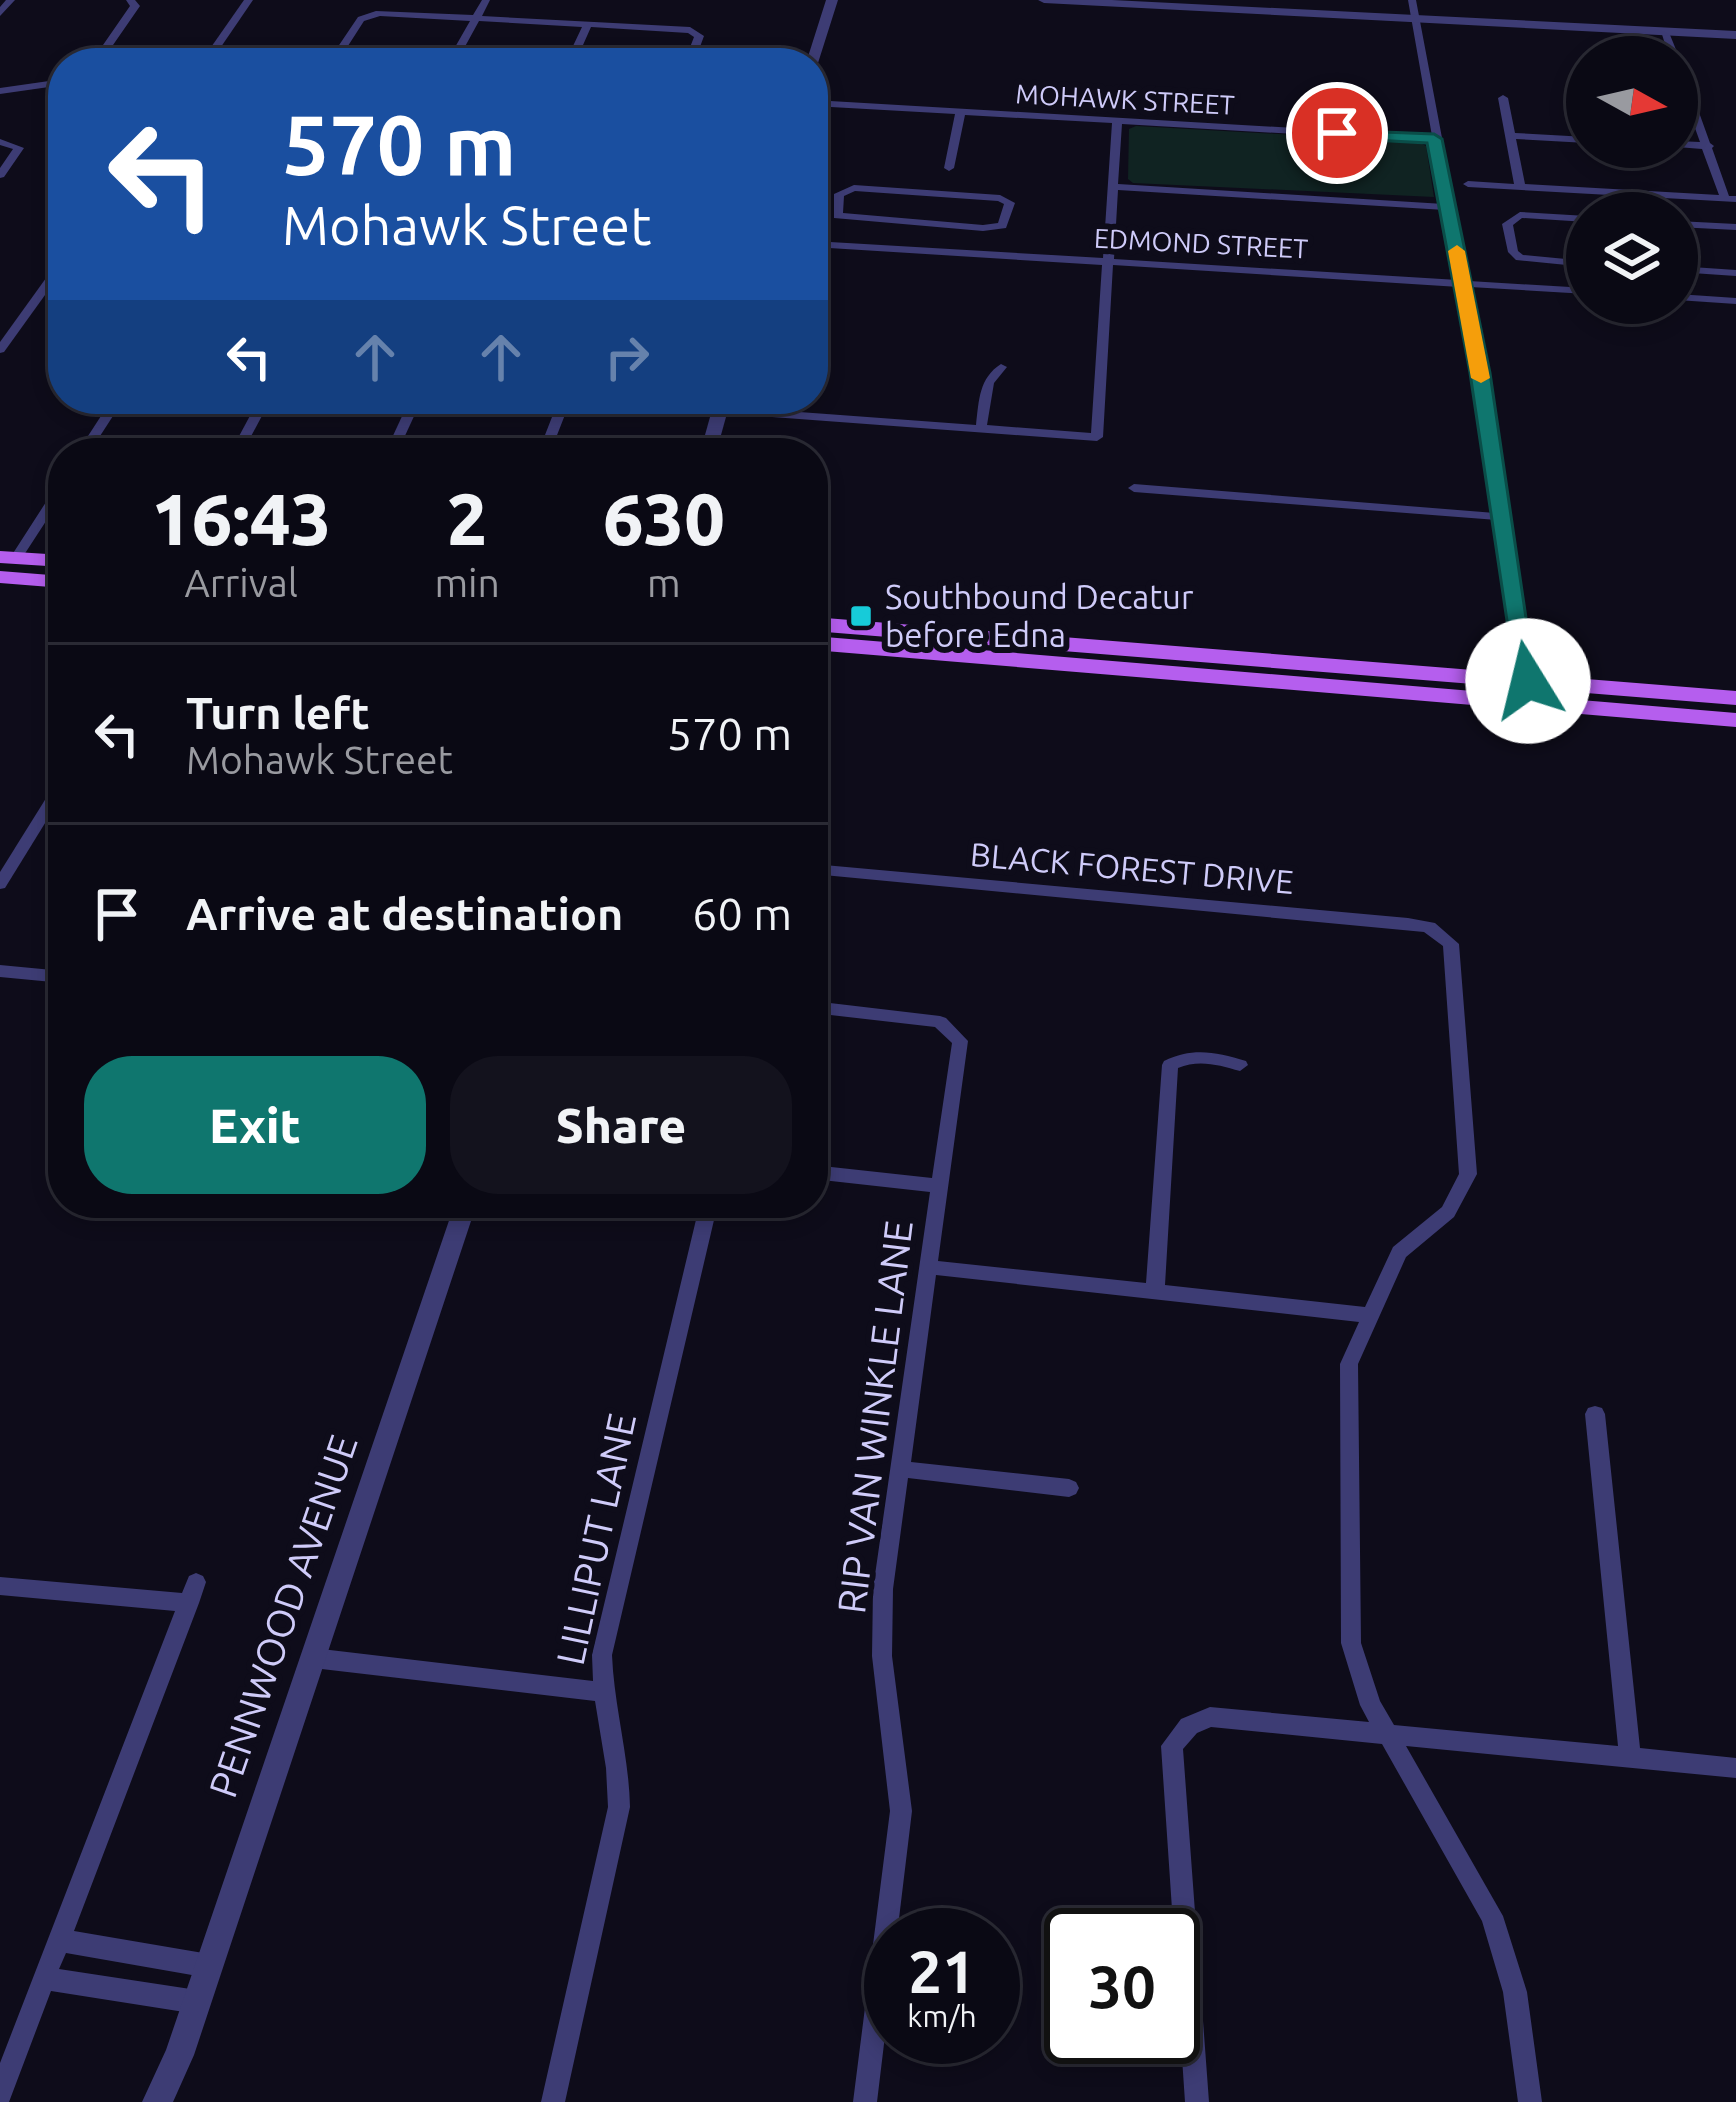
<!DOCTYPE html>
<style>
:root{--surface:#0a0914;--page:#13121d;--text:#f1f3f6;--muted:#999aa0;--line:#2a2a34;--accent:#0f766e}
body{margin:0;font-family:Ubuntu,sans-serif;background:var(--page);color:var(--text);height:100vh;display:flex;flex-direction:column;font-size:45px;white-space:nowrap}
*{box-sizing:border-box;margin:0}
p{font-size:39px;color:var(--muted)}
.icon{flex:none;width:66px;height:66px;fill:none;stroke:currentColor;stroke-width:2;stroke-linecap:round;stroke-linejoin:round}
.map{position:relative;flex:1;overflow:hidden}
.drawer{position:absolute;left:48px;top:438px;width:780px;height:780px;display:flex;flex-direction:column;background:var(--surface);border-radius:48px;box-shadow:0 6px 18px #0003,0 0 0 3px var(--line)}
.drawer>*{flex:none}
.top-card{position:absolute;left:48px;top:48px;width:780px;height:366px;border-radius:48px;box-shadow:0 6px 18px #0003,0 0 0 3px var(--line);background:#1a4fa0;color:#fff;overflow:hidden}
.needle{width:78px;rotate:98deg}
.fabs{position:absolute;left:1566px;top:36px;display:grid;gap:24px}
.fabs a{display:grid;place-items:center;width:132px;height:132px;border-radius:50%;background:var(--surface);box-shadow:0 6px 18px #0003,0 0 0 3px var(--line);font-size:60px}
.speed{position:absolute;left:864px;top:1908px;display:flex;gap:24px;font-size:60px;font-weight:700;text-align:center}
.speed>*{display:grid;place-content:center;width:156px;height:156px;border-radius:50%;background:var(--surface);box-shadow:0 6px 18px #0003,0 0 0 3px var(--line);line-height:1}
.speed small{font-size:30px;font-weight:400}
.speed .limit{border:6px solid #111;border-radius:18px;background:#fff;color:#111}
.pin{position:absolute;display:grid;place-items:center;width:102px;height:102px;color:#fff;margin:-51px;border:6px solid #fff;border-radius:50%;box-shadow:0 3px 12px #0007}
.me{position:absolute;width:132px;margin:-66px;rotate:351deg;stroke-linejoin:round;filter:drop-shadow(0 0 9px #0008)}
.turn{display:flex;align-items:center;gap:42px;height:252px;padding:0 36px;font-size:54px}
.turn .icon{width:156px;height:156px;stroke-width:2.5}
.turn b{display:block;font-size:84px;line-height:102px}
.lanes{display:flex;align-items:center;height:114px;padding:0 36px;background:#0003;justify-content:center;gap:60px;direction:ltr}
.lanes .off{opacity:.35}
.eta{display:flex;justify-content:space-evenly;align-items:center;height:204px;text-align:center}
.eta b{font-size:72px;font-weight:800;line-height:84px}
.button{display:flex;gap:24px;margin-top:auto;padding:24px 36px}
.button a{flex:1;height:138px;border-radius:48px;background:var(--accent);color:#fff;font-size:48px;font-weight:800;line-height:138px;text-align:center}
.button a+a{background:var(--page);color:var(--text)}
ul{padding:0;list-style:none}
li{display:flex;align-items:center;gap:36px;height:180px;padding:0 36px;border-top:3px solid var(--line)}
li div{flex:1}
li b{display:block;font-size:45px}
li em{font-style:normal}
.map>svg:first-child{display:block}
.green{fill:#102322}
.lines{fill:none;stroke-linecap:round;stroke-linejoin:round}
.minor{fill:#3d3c74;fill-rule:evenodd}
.tertiary{fill:#3d3c74;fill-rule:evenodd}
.primary{fill:#b55eee;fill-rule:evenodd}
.route{fill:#0f766e;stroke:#0a4d48;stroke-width:3}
.slow{fill:#f59e0b}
.poi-dot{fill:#17cbd9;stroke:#0e0c1a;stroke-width:4.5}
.labels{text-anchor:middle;stroke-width:12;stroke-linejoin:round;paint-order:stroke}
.far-street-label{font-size:27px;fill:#cfcbf9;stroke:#0e0c1a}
.poi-label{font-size:33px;fill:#cfcbf9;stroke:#0e0c1a;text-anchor:start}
.street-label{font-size:33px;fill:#cfcbf9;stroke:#0e0c1a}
.near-street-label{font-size:39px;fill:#cfcbf9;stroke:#0e0c1a}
</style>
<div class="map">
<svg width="1736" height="2102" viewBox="0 0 1736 2102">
<rect width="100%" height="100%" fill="#0e0c1a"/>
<polygon class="green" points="1136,126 1418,142 1426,146 1434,197 1133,183 1128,179 1129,129"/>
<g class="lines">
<g class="minor">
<polygon points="6,0 15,0 0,16 0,7"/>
<polygon points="126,0 135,0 140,6 113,45 118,63 108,63 103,45 130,6"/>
<polygon points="244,0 253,0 210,63 200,63"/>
<polygon points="482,0 490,0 482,16 690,27 704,36 694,63 684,63 694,37 688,33 591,27 575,63 565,63 582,27 479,21 456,63 446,63 470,21 380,16 364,21 337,63 327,63 358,17 376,11 473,15"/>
<path d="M1408,0H1416L1469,281L1587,288V294L1470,287L1538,701L1536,704H1526L1524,701L1497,520L1134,492L1128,488L1134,484L1495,513L1459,287L1113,265L1103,437L1097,441L570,402L550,453H538L559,399H620L976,425C979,400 979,378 1001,364L1007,367L994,383L987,425L1091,433L1102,265L813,247V241L1103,258L1112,123L965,115L954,168L949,171L944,168L955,114L813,106V100L1432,136ZM1122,124L1433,142L1444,204L1118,184ZM1118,190L1445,210L1458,280L1114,259Z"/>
<polygon points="1660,28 1668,30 1679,57 1677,59 1669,57"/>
<polygon points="1677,62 1682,65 1710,143 1714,146 1712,148 1729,196 1736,196 1736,202 1468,187 1463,184 1468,181 1514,184 1498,98 1503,95 1508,98 1515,133 1587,137 1587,143 1516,139 1525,184 1719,195 1702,149 1677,147 1677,141 1700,142 1677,78"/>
<polygon points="63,79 63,85 0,94 0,88"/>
<polygon points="0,139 24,148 4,177 0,178 0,168 13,149 0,145"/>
<path d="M854,185L1000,195L1015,203L1006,228L983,231L834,218V194ZM855,191L998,201L1004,204L998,223L983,225L843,213L844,196Z"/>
<polygon points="1520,212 1587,216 1587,222 1522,218 1513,225 1518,251 1523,255 1587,261 1587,267 1516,260 1508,252 1502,224"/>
<polygon points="1677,221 1736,224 1736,230 1677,227"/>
<polygon points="63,259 63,270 4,352 0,353 0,342 59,260"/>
<polygon points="1677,266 1736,270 1736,276 1677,272"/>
<polygon points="1677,294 1736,298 1736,304 1677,300"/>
<polygon points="112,399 124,399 89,453 77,453"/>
<polygon points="259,399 271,399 242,453 230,453"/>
<polygon points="410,399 422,399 397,453 385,453"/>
<polygon points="63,481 63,495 22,558 21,561 11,561 10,558 57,485"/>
<polygon points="63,777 63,794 5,888 0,889 0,872 58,779"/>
<path d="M813,864L1408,918L1435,923L1459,944L1477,1174L1454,1217L1406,1257L1358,1364L1361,1643L1380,1701L1394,1725L1618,1746L1585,1414L1588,1408L1595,1406L1602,1408L1605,1414L1640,1748L1736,1758V1778L1406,1746L1503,1916L1527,1992L1542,2102H1518L1503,1992L1482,1921L1382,1744L1211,1727L1197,1733L1183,1749L1209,2102H1185L1161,1746L1181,1719L1210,1707L1369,1722L1360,1705L1341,1643L1340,1364L1359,1322L936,1275L911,1462L1069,1479L1076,1482L1079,1488L1076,1494L1069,1497L908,1478L893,1589L892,1656L912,1811L897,1935H891V1986L877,2102H853L890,1811L872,1656L873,1589L930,1192L813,1179V1165L932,1178L952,1043L935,1027L813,1013V1001L940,1016L946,1018L968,1041L938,1261L1146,1283L1162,1065L1164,1061C1193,1047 1216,1052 1246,1061L1248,1065L1240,1071C1219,1065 1199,1059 1178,1068L1165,1285L1365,1307L1393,1247L1442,1207L1459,1174L1443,946L1424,932L813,874Z"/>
<polygon points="0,965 63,971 63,983 0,977"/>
<path d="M700,1203H718L612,1655C614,1706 629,1756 630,1807L565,2102H541L608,1807L606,1768L595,1701L313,1668L306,1665L303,1658L306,1651L313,1648L593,1681L592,1655Z"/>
<polygon points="196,1573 203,1576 206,1582 199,1603 74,1931 209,1954 217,1958 221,1966 217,1974 209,1978 66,1953 59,1969 197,1990 205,1994 209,2002 205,2010 197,2014 51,1991 9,2102 0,2102 0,2063 175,1611 0,1595 0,1577 182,1593 189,1576"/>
</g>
<g class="tertiary">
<polygon points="826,0 838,0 818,63 813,66 813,63 806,63"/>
<polygon points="1038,0 1112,0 1736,31 1736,39 1044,3"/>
<polygon points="715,399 731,399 716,453 700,453"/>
<polygon points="455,1203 477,1203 194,2055 173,2102 142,2102 166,2050"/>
</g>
<g class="primary">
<polygon points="0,551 63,555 63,567 0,563"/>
<polygon points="0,571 63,576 63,588 0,583"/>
<polygon points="813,617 1736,691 1736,705 813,631"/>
<polygon points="813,636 1736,713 1736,727 813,650"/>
</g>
</g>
<polygon class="route" points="1332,130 1434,134 1442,139 1490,373 1536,686 1516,681 1470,373 1427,143 1337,138"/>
<polygon class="slow" points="1457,245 1465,251 1490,378 1481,383 1471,378 1448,251"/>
<rect class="poi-dot" x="849" y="604" width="24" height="24" rx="6"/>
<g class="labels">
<g class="far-street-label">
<text transform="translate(1125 100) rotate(3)" y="9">MOHAWK STREET</text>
<text transform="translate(1201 244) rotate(3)" y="9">EDMOND STREET</text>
</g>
<g class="poi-label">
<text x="885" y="609">Southbound Decatur<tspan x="885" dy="38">before Edna</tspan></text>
</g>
<g class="street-label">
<text transform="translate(1132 868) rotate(5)" y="12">BLACK FOREST DRIVE</text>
</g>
<g class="near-street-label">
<text transform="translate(875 1417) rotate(-83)" y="14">RIP VAN WINKLE LANE</text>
<text transform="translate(596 1539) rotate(-78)" y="14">LILLIPUT LANE</text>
<text transform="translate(283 1616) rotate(-71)" y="14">PENNWOOD AVENUE</text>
</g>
</g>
</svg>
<div class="fabs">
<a><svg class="needle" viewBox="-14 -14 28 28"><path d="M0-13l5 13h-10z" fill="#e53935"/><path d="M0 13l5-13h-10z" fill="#999aa0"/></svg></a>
<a><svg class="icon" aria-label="layers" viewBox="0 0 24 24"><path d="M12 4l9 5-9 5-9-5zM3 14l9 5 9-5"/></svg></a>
</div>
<div class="speed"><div>21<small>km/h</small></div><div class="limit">30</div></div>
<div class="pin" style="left:1337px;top:133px;background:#d93025"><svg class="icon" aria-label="arrive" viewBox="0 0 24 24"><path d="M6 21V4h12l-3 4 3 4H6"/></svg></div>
<svg class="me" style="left:1528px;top:681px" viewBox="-20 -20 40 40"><circle r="19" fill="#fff"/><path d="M0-13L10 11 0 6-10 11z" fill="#0f766e"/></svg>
<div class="top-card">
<div class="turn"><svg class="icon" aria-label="left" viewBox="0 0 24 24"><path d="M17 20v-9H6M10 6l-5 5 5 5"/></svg><div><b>570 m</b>Mohawk Street</div></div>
<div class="lanes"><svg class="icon" aria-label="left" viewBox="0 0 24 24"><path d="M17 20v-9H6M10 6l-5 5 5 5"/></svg><svg class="icon off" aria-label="ahead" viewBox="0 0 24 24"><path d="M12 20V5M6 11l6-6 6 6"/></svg><svg class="icon off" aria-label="ahead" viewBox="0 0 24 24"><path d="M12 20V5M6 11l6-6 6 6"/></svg><svg class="icon off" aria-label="right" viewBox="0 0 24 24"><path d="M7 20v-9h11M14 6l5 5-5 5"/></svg></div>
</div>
<section class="drawer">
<div class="eta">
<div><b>16:43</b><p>Arrival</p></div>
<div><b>2</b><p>min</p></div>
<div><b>630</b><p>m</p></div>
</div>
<ul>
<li><svg class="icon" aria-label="left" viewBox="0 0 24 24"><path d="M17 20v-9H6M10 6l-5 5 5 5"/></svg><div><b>Turn left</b><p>Mohawk Street</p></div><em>570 m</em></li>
<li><svg class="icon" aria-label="arrive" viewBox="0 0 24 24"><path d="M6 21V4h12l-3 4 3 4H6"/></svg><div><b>Arrive at destination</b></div><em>60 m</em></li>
</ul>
<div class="button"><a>Exit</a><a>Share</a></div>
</section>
</div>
